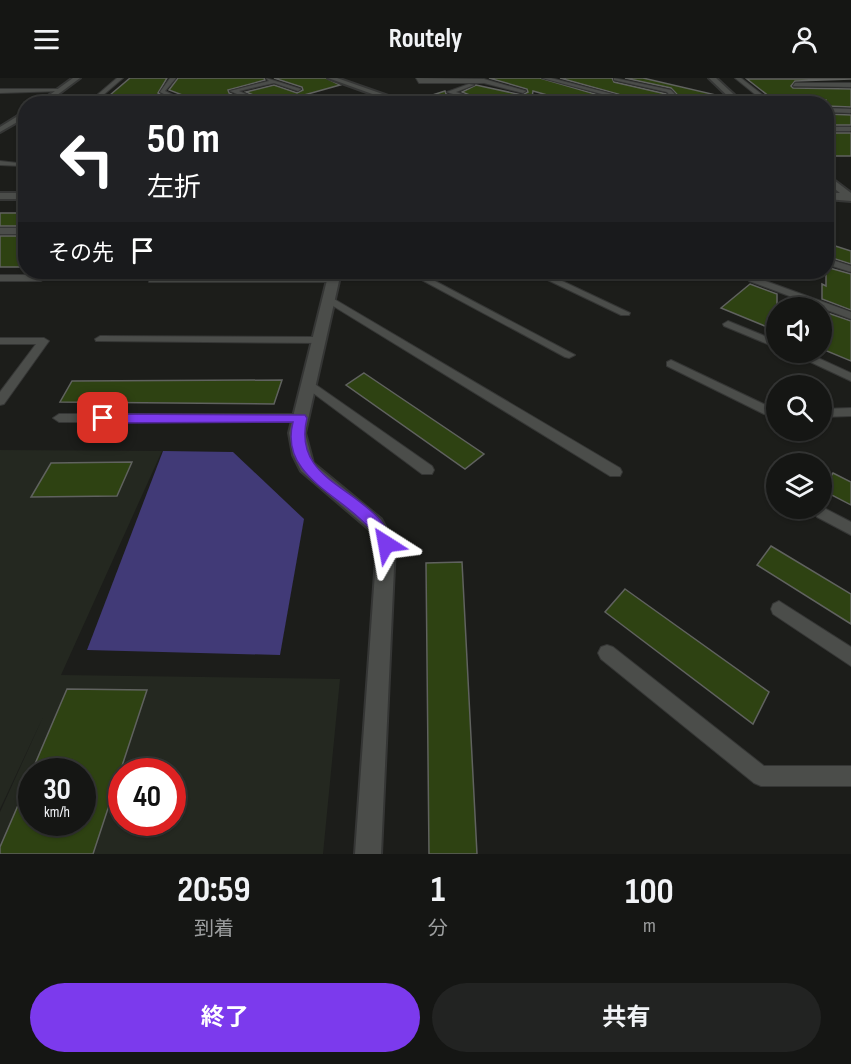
<!DOCTYPE html>
<html lang="ja">
<meta charset="utf-8">
<style>
:root{--surface:#151614;--page:#222322;--text:#f1f3f6;--muted:#9d9fa0;--line:#343534;--accent:#7c3aed}
body{margin:0;font-family:"Sofia Sans Condensed","Noto Sans JP",sans-serif;background:var(--page);color:var(--text);height:100vh;display:flex;flex-direction:column;font-size:22px;white-space:nowrap}
*{box-sizing:border-box;margin:0}
p{font-size:20px;color:var(--muted)}
.icon{flex:none;width:33px;height:33px;fill:none;stroke:currentColor;stroke-width:2;stroke-linecap:round;stroke-linejoin:round}
.map{position:relative;height:776px;overflow:hidden}
.panel{display:flex;flex-direction:column;background:var(--surface);flex:1}
.panel>*{flex:none}
.top-card{position:absolute;left:18px;top:18px;width:816px;height:183px;border-radius:24px;box-shadow:0 2px 4px #0004,0 0 0 2px var(--line);background:#202124;color:#fff;overflow:hidden}
.fabs{position:absolute;left:766px;top:219px;display:grid;gap:12px}
.fabs a{display:grid;place-items:center;width:66px;height:66px;border-radius:50%;background:var(--surface);box-shadow:0 2px 4px #0004,0 0 0 2px var(--line);font-size:30px}
.speed{position:absolute;left:18px;top:680px;display:flex;gap:12px;font-size:30px;font-weight:700;text-align:center}
.speed>*{display:grid;place-content:center;width:78px;height:78px;border-radius:50%;background:var(--surface);box-shadow:0 2px 4px #0004,0 0 0 2px var(--line);line-height:1}
.speed small{font-size:15px;font-weight:400}
.speed .limit{border:9px solid #d22;background:#fff;color:#111}
.pin{position:absolute;display:grid;place-items:center;width:51px;height:51px;color:#fff;margin:-26px;border-radius:12px;box-shadow:0 3px 9px #0006}
.me{position:absolute;width:66px;margin:-33px;rotate:326deg;stroke-linejoin:round;filter:drop-shadow(0 0 4px #0008)}
.turn{display:flex;align-items:center;gap:21px;height:126px;padding:0 30px;font-size:27px}
.turn .icon{width:78px;height:78px;stroke-width:2.5}
.turn b{display:block;font-size:42px;line-height:51px}
.then{display:flex;align-items:center;height:57px;padding:0 30px;background:#0003;gap:12px;font-size:22px}
.eta{display:flex;justify-content:space-evenly;align-items:center;height:102px;text-align:center}
.eta b{font-size:36px;font-weight:700;line-height:42px}
.action{display:flex;gap:12px;margin-top:auto;padding:12px 30px}
.action a{flex:1;height:69px;border-radius:36px;background:var(--accent);color:#fff;font-size:24px;font-weight:700;line-height:69px;text-align:center}
.action a+a{background:var(--page);color:var(--text)}
header{display:flex;justify-content:space-between;align-items:center;height:78px;padding:0 30px;background:var(--surface);font-size:27px;font-weight:700}
.map>svg:first-child{display:block}
.built{fill:#242820;fill-rule:evenodd}
.green{fill:#413a77}
.building{fill:#2e4212;stroke:#60625f;stroke-width:1.5}
.lines{fill:none;stroke-linecap:round;stroke-linejoin:round}
.service-casing{stroke:#353635;stroke-width:2}
.minor-casing{stroke:#353635;stroke-width:4}
.tertiary-casing{stroke:#353635;stroke-width:4}
.service{fill:#4b4d4a;fill-rule:evenodd}
.minor{fill:#4b4d4a;fill-rule:evenodd}
.tertiary{fill:#4b4d4a;fill-rule:evenodd}
.route{fill:#7c3aed;stroke:#51269a;stroke-width:1.5}
</style>
<header><svg class="icon" aria-label="menu" viewBox="0 0 24 24"><path d="M4 6h16M4 12h16M4 18h16"/></svg>Routely<svg class="icon" aria-label="person" viewBox="0 0 24 24"><circle cx="12" cy="8" r="4"/><path d="M4 21q1-7 8-7t8 7"/></svg></header>
<div class="map">
<svg width="851" height="776" viewBox="0 0 851 776">
<rect width="100%" height="100%" fill="#1c1d1a"/>
<path class="built" d="M0,372L162,373L61,597L340,601L323,776H0V734L43,639L0,731ZM32,693H82V744H32ZM122,693H172V744H122Z"/>
<polygon class="green" points="163,373 233,374 304,441 280,577 87,572"/>
<g class="building">
<polygon points="130,0 167,0 158,15 167,20 147,26 126,26 110,17"/>
<polygon points="178,0 264,0 265,2 228,12 229,15 254,26 206,26 169,12"/>
<polygon points="274,0 326,0 340,7 272,26 264,26 263,21 246,14 274,7 297,15 303,12 302,9"/>
<polygon points="489,0 540,0 612,21 618,16 560,0 612,0 614,4 666,16 674,26 579,26 533,13 531,26 492,26 462,14 476,7 522,17 528,14 527,11"/>
<polygon points="625,0 643,0 716,17 715,26 686,26 671,10"/>
<polygon points="747,1 851,1 795,3 791,8 793,10 851,11 851,29 826,28 826,22 775,23"/>
<polygon points="445,13 446,16 474,26 424,26 423,20"/>
<polygon points="826,36 851,37 851,47 826,47"/>
<rect x="826" y="55" width="25" height="23"/>
<rect x="0" y="135" width="26" height="13"/>
<rect x="0" y="158" width="26" height="31"/>
<polygon points="826,165 851,173 851,186 826,178"/>
<polygon points="826,189 851,196 851,232 822,221 822,206 826,208"/>
<polygon points="750,206 777,216 777,253 721,230"/>
<polygon points="822,233 851,243 851,283 822,271"/>
<polygon points="364,295 484,376 465,391 346,307"/>
<polygon points="282,302 274,326 60,324 72,303"/>
<polygon points="132,384 117,418 31,419 51,385"/>
<polygon points="833,395 851,404 851,427 822,412"/>
<polygon points="771,468 851,516 851,546 757,487"/>
<polygon points="462,484 477,776 429,776 426,485"/>
<polygon points="625,511 769,614 753,646 605,534"/>
<polygon points="67,611 147,612 93,776 0,776 0,769 32,695 32,744 82,744 82,693 32,693"/>
</g>
<g class="lines">
<defs>
<g id="service">
<polygon points="117,0 123,0 102,18 113,26 106,26 96,18"/>
<polygon points="170,0 176,0 165,13 191,26 183,26 160,14"/>
<polygon points="266,0 301,11 298,13 274,5 239,13 262,23 261,26 230,13 269,3"/>
<polygon points="416,0 484,1 526,13 523,15 484,5 419,5"/>
<polygon points="542,0 551,0 616,17 613,19"/>
<polygon points="614,0 671,12 684,26 677,26 667,14 614,2"/>
<polygon points="735,0 741,0 774,26 767,26"/>
<polygon points="795,5 851,5 851,9 793,8"/>
<polygon points="469,6 474,7 456,14 490,26 483,26 447,14"/>
<polygon points="0,11 58,11 61,13 0,15"/>
<polygon points="340,23 344,26 337,26"/>
<polygon points="826,30 851,31 851,35 826,34"/>
<rect x="826" y="49" width="25" height="4"/>
<polygon points="0,83 26,86 22,88 0,87"/>
<rect x="0" y="150" width="26" height="6"/>
<polygon points="826,180 851,188 851,194 826,186"/>
<polygon points="407,194 418,194 575,277 569,280 565,279"/>
<polygon points="531,194 543,194 630,235 629,237 621,237"/>
<polygon points="0,197 41,197 46,200 41,203 0,203"/>
<polygon points="752,198 851,234 851,241 749,203 749,199"/>
<polygon points="152,199 334,198 339,201 334,204 149,204 149,200"/>
<polygon points="329,218 620,390 622,394 620,398 610,398 325,223 324,221"/>
<polygon points="728,243 777,263 777,270 724,248 723,246"/>
<polygon points="100,258 320,259 325,262 320,265 96,263 95,261"/>
<polygon points="0,260 44,260 49,263 4,326 0,327 0,314 36,266 0,266"/>
<polygon points="789,274 805,274 851,295 851,303"/>
<polygon points="671,282 770,329 777,330 777,338 764,336 667,288 667,284"/>
<polygon points="309,302 432,388 434,392 432,396 422,396 305,309 303,306 305,303"/>
<polygon points="851,330 851,338 822,339 822,331"/>
<polygon points="59,336 301,336 307,340 301,344 59,344 53,340"/>
<polygon points="822,429 851,444 851,457 817,439 815,435 817,431"/>
<polygon points="779,523 851,569 851,588 773,536 771,531 773,526"/>
<polygon points="607,567 613,569 764,688 851,688 851,708 761,708 754,705 601,581 598,575 601,569"/>
</g>
<polygon id="minor" points="328,0 337,0 411,26 400,26"/>
<g id="tertiary">
<polygon points="73,0 80,0 45,26 37,26"/>
<polygon points="709,0 716,0 744,26 736,26"/>
<polygon points="26,33 26,39 0,54 0,49"/>
<polygon points="826,96 851,115 851,123 826,121 826,115 840,115 826,104"/>
<rect x="0" y="115" width="26" height="6"/>
<polygon points="329,194 341,194 305,355 313,385 381,441 395,467 381,776 355,776 377,467 369,451 301,393 293,377 289,355"/>
</g>
</defs>
<use href="#service" class="service-casing"/>
<use href="#minor" class="minor-casing"/>
<use href="#tertiary" class="tertiary-casing"/>
<use href="#service" class="service"/>
<use href="#minor" class="minor"/>
<use href="#tertiary" class="tertiary"/>
</g>
<path class="route" d="M103,336L305,337L307,340C293,397 350,407 380,442C386,449 390,459 394,466L392,471L386,473L381,471C377,465 374,456 370,451C342,417 279,398 293,344L103,345L97,340Z"/>
</svg>
<div class="fabs">
<a><svg class="icon" aria-label="sound" viewBox="0 0 24 24"><path d="M4 9h4l5-4v14l-5-4H4zM17 9q2 3 0 6"/></svg></a>
<a><svg class="icon" aria-label="search" viewBox="0 0 24 24"><circle cx="10" cy="10" r="6"/><path d="M15 15l6 6"/></svg></a>
<a><svg class="icon" aria-label="layers" viewBox="0 0 24 24"><path d="M12 4l9 5-9 5-9-5zM3 14l9 5 9-5"/></svg></a>
</div>
<div class="speed"><div>30<small>km/h</small></div><div class="limit">40</div></div>
<div class="pin" style="left:103px;top:340px;background:#d93025"><svg class="icon" aria-label="arrive" viewBox="0 0 24 24"><path d="M6 21V4h12l-3 4 3 4H6"/></svg></div>
<svg class="me" style="left:386px;top:466px" viewBox="-20 -20 40 40"><path d="M0-17L14 15 0 8-14 15z" fill="#7c3aed" stroke="#fff" stroke-width="4"/></svg>
<div class="top-card">
<div class="turn"><svg class="icon" aria-label="left" viewBox="0 0 24 24"><path d="M17 20v-9H6M10 6l-5 5 5 5"/></svg><div><b>50 m</b>左折</div></div>
<div class="then">その先<svg class="icon" aria-label="arrive" viewBox="0 0 24 24"><path d="M6 21V4h12l-3 4 3 4H6"/></svg></div>
</div>
</div>
<section class="panel">
<div class="eta">
<div><b>20:59</b><p>到着</p></div>
<div><b>1</b><p>分</p></div>
<div><b>100</b><p>m</p></div>
</div>
<div class="action"><a>終了</a><a>共有</a></div>
</section>
